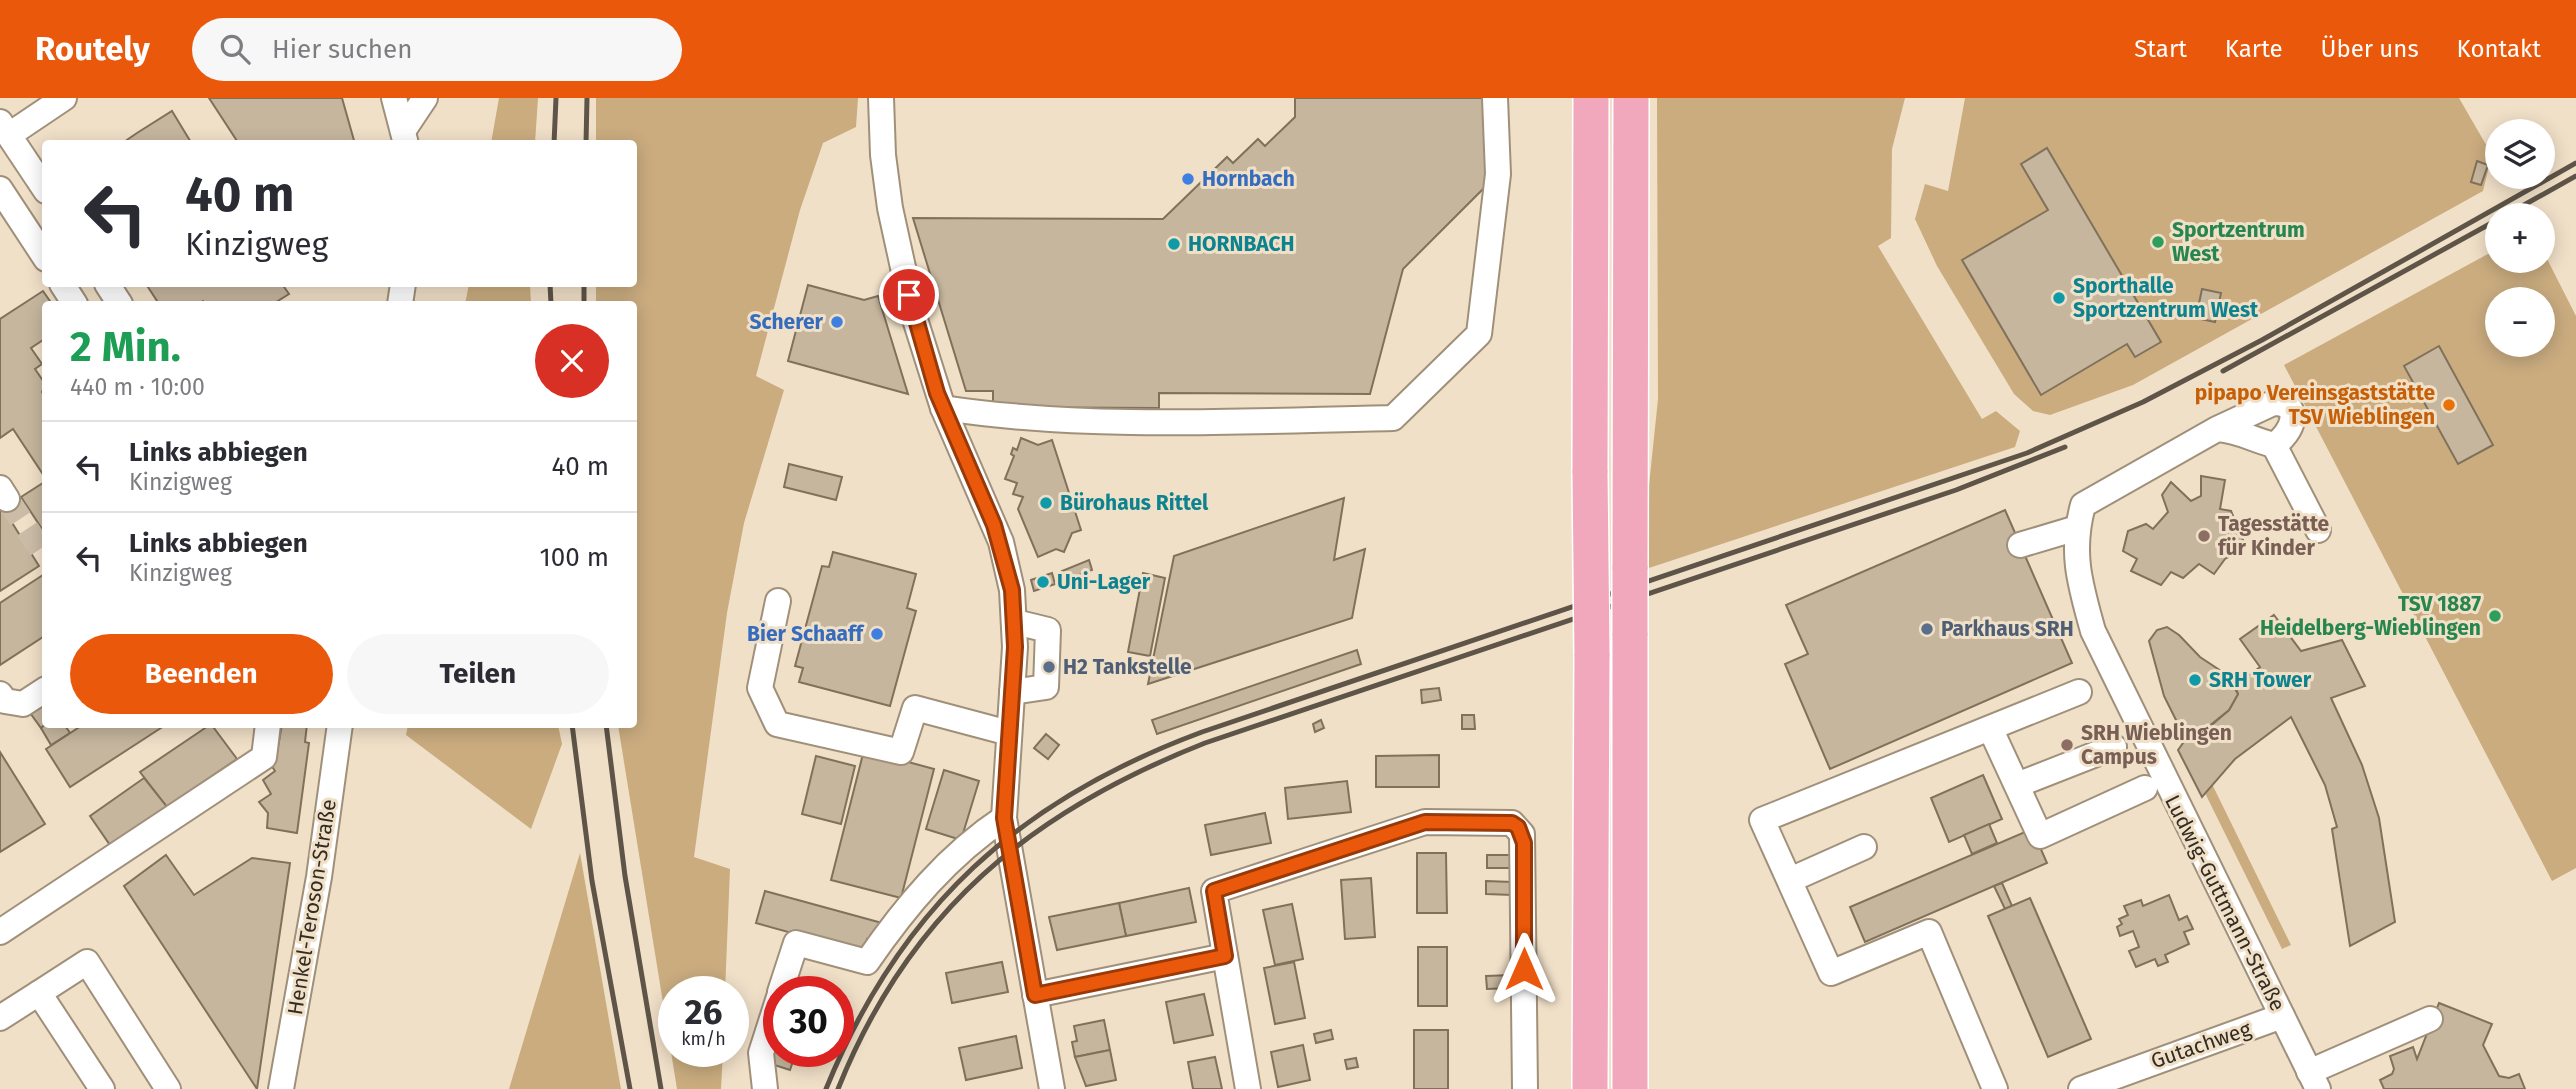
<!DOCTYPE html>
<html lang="de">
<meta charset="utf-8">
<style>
:root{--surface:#fff;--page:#f7f7f7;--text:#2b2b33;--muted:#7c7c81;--line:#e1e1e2;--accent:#ea580c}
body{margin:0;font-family:"Fira Sans",sans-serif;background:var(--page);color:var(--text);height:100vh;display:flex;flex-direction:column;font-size:26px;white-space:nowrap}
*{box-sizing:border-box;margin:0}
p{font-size:23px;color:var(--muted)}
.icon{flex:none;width:38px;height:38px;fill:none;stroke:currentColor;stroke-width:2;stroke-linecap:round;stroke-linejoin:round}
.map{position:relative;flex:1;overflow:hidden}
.panel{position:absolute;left:42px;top:203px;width:595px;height:427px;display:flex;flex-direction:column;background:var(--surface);border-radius:7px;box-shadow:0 4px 18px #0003}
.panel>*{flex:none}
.guide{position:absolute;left:42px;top:42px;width:595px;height:147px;border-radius:7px;box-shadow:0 4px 18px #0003;background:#fff;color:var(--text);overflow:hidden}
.tools{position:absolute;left:2485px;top:21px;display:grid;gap:14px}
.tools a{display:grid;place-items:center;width:70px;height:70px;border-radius:50%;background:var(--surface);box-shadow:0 4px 18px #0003;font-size:35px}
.speed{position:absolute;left:658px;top:878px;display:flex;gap:14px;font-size:35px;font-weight:700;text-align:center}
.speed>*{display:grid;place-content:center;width:91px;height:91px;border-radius:50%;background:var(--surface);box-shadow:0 4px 18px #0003;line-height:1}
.speed small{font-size:18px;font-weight:400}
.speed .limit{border:10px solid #d22;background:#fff;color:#111}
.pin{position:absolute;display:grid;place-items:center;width:60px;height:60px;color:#fff;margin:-30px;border:4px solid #fff;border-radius:50%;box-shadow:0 2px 7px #0007}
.me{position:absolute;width:77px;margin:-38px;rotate:0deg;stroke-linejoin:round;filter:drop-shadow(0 0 5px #0008)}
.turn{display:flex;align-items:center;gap:24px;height:147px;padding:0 28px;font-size:32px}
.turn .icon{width:91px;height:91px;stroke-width:2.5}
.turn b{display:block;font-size:49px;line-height:60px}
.round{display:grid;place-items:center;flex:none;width:74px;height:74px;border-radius:37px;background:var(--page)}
.summary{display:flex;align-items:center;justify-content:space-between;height:119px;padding:0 28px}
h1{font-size:42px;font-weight:700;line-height:52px;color:#1e9e55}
.action{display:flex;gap:14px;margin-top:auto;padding:14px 28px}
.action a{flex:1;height:80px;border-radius:42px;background:var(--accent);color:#fff;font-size:28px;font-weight:700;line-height:80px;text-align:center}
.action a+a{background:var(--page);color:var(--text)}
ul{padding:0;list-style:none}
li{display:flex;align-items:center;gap:21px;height:91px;padding:0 28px;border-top:2px solid var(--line)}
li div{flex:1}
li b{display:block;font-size:26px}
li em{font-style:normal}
header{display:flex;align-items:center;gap:42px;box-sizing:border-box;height:98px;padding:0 35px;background:var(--accent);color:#fff}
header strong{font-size:33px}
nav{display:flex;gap:38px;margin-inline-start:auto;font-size:24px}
.search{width:490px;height:63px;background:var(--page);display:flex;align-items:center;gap:18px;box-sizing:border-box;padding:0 24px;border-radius:38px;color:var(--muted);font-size:26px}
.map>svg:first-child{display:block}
.green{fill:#caac7f;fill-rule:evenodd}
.building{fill:#c6b69e;stroke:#80715b;stroke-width:2}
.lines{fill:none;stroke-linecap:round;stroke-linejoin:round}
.minor-tunnel{stroke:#cbbca7;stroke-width:24;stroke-dasharray:24 12;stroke-linecap:butt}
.minor-casing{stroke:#a0907a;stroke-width:28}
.highway-casing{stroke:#fff;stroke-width:38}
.minor{stroke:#fff;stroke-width:24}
.highway{stroke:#f1a7bc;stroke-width:35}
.rail{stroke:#5e5548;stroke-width:5}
.highway-bridge-casing{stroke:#fff;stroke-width:38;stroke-linecap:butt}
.highway-bridge{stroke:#f1a7bc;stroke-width:35}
.route-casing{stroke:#983908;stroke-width:18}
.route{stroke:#ea580c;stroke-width:12}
.shop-dot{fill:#3f7fe0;stroke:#f1e0c8;stroke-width:2.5}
.leisure-dot{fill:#2e9e5b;stroke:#f1e0c8;stroke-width:2.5}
.culture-dot{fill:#0f9aa8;stroke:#f1e0c8;stroke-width:2.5}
.food-dot{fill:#e8710a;stroke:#f1e0c8;stroke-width:2.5}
.education-dot{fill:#8d6e63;stroke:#f1e0c8;stroke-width:2.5}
.service-dot{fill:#5c6f8a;stroke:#f1e0c8;stroke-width:2.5}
.labels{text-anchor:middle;stroke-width:6;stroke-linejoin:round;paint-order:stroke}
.shop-label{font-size:21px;font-weight:bold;fill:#366cbe;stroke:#f1e0c8;text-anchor:end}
.leisure-label{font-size:21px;font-weight:bold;fill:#27864d;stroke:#f1e0c8;text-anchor:start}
.culture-label{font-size:21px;font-weight:bold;fill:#0d838f;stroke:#f1e0c8;text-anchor:start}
.food-label{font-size:21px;font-weight:bold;fill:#c56008;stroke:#f1e0c8;text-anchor:end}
.education-label{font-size:21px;font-weight:bold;fill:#785e54;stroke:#f1e0c8;text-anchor:start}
.service-label{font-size:21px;font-weight:bold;fill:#4e5e75;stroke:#f1e0c8;text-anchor:start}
.street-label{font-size:21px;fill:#322c22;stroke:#f1e0c8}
</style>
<header>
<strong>Routely</strong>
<div class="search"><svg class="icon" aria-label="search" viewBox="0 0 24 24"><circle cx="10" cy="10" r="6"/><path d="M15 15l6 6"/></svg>Hier suchen</div>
<nav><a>Start</a><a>Karte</a><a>Über uns</a><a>Kontakt</a></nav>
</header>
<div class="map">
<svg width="2576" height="991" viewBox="0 0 2576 991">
<rect width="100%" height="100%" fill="#f1e0c8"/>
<g class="green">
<polygon points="499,0 538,0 535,45 491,45"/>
<polygon points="596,0 858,0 856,29 823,45 800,112 756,278 784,292 744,425 727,515 694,759 730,771 725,894 674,894 674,954 723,954 721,991 677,991 618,627 634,626 634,206 596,206 596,186 634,186 634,46 596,45"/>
<polygon points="1657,0 1905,0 1892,51 1891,140 1878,148 1982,321 1996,313 2020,333 2015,349 1649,470 1648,397 1658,301"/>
<polygon points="1965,0 2459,0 2492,57 2483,93 2133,287 2050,317 2033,313 2014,296 1937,168 1915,121 1925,86 1948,93"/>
<path d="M2497,151V163H2543V153L2576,218V770L2552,783L2284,267ZM2497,201H2543V247H2497Z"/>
<polygon points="469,186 530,186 531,206 465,206"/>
<polygon points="408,627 558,627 562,646 531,731 406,637"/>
<polygon points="2212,686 2291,847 2282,851 2205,695"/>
<polygon points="580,755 621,991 509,991"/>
</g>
<g class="building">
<polygon points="209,0 342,0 355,46 239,46"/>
<polygon points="1295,0 1486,0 1486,88 1403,171 1370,296 1159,295 1159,310 993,309 993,293 966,293 913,120 1163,121 1227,59 1233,65 1258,41 1265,48 1295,19"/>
<polygon points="172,13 192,46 121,46 137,35"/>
<polygon points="2047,50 2161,244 2135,259 2127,246 2041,297 1962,162 2048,112 2021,66"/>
<polygon points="2477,63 2488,67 2481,87 2471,84"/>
<polygon points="146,186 282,186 289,196 273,206 205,206 203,203 198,206 159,206"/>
<polygon points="808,187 864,202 878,198 908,296 788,263"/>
<polygon points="2202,191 2221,195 2215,224 2196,220"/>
<polygon points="43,193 52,206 46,206 46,240 31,250 42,266 35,271 46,287 42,294 46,300 46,381 13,331 0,340 0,221"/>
<polygon points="2439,248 2493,347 2458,366 2404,268"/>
<polygon points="1021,340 1038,347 1052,342 1081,432 1072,435 1064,454 1056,451 1038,459 1018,411 1023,399 1013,396 1017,385 1005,381 1014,358 1011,356 1013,350 1017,352"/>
<polygon points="789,366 842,379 836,402 784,389"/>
<polygon points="2201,378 2225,382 2220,411 2231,413 2246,449 2225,461 2214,476 2199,466 2183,480 2171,474 2161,487 2131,473 2137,461 2123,453 2128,433 2146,426 2153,431 2168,414 2162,397 2171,384 2191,403 2201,398"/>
<polygon points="46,383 46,437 21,399"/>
<polygon points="1344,400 1334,462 1365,451 1352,520 1148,586 1174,458"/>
<polygon points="1,407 39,468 0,493 0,408"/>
<polygon points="2005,412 2072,565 1830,671 1785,566 1808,556 1786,507"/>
<polygon points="833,454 916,476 907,510 916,513 890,608 799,584 803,570 795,568 822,468 829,469"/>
<polygon points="1089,462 1092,472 1066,482 1062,473"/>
<polygon points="46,475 46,537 0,567 0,505"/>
<polygon points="1052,475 1055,486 1034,493 1031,482"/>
<polygon points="1143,475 1165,480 1150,558 1128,554"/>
<polygon points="2274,517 2301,553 2342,542 2365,588 2331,600 2362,667 2379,720 2395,824 2350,848 2332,731 2337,729 2325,687 2291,619 2235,661 2202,699 2178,652 2191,634 2207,631 2229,612 2238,596 2235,588 2260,569 2240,541"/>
<polygon points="2167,529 2179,537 2200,559 2227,577 2238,596 2229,612 2203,633 2191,634 2177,624 2164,598 2149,543 2157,532"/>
<polygon points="1357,552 1361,566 1157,636 1152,622"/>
<polygon points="1439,590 1441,602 1422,605 1421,592"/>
<polygon points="46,600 46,626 41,630 28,612"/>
<polygon points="1462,617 1474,617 1475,631 1462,631"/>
<polygon points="1321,622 1324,630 1315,634 1313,626"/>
<polygon points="46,626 64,626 70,635 51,647 41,630"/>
<polygon points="84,626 163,626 164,628 70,689 46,651"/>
<polygon points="211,626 237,661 167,709 140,674"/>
<polygon points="282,626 307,626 305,644 309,645 297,735 267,730 268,715 259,704 271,696 263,682 275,673 267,661 277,655"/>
<polygon points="1046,636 1059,647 1048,661 1034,650"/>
<polygon points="864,652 934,671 901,800 831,782"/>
<polygon points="0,654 45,726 0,754"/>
<polygon points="1439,657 1439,689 1376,689 1376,658"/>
<polygon points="816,658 855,668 841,726 802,716"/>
<polygon points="944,672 979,683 961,742 926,731"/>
<polygon points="1983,677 2002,721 1949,744 1931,700"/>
<polygon points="144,680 167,709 110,747 90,718"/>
<polygon points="1347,683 1351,714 1288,721 1285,690"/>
<polygon points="1265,715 1271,745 1211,757 1205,727"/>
<polygon points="1989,726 1997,745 1972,756 1964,737"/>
<polygon points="2032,731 2047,765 1865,844 1850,809"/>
<polygon points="1417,755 1446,755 1447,815 1417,815"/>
<polygon points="166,757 194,797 252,760 290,765 257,991 124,788"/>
<rect x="1487" y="757" width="25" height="13"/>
<polygon points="1371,780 1375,839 1345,841 1341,782"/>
<polygon points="1486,783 1512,784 1512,797 1486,796"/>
<polygon points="2002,785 2012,808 2005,811 1994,788"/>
<polygon points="1189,790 1196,824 1126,838 1119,805"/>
<polygon points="765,793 882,825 876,844 867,841 864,855 756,825"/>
<polygon points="2169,797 2179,822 2187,818 2193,831 2184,834 2189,846 2165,857 2168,864 2158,868 2155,861 2136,869 2129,853 2139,849 2133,833 2120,838 2117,829 2122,826 2119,821 2128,817 2124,808 2141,802 2143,808"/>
<polygon points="2030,800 2091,941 2048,959 1988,818"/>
<polygon points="1119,805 1126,838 1057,852 1049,819"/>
<polygon points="1292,806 1303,861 1275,867 1263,812"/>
<rect x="1418" y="849" width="29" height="59"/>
<polygon points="1002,864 1008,894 952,905 946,875"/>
<polygon points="1294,864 1305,920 1275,926 1264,870"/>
<polygon points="1513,877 1513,890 1487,891 1486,878"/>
<polygon points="1204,896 1213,937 1174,945 1166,904"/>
<polygon points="2439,905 2492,926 2483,947 2499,978 2509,980 2519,976 2525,991 2384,991 2380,982 2392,976 2394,971 2390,958 2413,949 2417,961"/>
<polygon points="1104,922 1110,952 1075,959 1072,944 1077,943 1074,928"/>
<polygon points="779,923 779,954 796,954 790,972 762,963"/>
<polygon points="1331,932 1333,941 1316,945 1314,936"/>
<rect x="1414" y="932" width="34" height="59"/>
<polygon points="1016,938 1022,970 966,982 959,950"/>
<polygon points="1303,947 1310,982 1278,989 1271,954"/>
<polygon points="1110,952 1116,982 1086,988 1075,959"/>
<polygon points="1215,959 1222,991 1193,991 1188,964"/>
<polygon points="1356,960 1358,969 1347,971 1345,962"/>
</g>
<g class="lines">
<polyline class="minor-tunnel" points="7,401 46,459"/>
<defs>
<g id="minor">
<polyline points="394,0 406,46"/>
<polyline points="881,0 883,57 890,110 913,215 943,310 1001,444 1012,492 1015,549 1004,720 1052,991"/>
<polyline points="0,24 46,93"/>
<polyline points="403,33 425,0"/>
<polyline points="9,37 64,0"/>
<polyline points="0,91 46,161"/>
<polyline points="62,186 75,206"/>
<polyline points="107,186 120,206"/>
<polyline points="400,206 403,186"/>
<path d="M943,310C1090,332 1244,323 1393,320L1479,236L1498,76L1495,0"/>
<path d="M2217,331L2273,305C2305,305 2292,336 2274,347C2253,342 2238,332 2217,331L2083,407C2070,455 2080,486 2093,533L2318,991"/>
<polyline points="2274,347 2318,432"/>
<polyline points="0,390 7,401"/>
<polyline points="2020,447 2077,430"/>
<polyline points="778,503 760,590 777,626 901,654 915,610 1009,635"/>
<polyline points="1012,594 1046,589 1048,532 1015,524"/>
<polyline points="0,596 5,603 23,606 46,591"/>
<polyline points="1991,632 2040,738 2145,690"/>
<polyline points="2017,687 2114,649"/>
<polyline points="1790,782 1864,749"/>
<polyline points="0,834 264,659 268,626"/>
<path d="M780,894L796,845L867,864C905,809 948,757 1004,720"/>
<polyline points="39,895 87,864 168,991"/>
<polyline points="1035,897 1225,858"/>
<polyline points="0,920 39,895 102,991"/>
<polyline points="2309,974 2430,921"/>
<polyline points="281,991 319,779 340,626"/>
<polyline points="765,991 761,955 779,899"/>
<polyline points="1248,991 1214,793 1425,724 1512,725 1522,736 1525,991"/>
<polyline points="1995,991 1929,834 1831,875 1762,722 2079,594"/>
<polyline points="2081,991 2282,918"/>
</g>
<g id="highway">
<polyline points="1590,375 1591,0"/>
<polyline points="1630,471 1631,0"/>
<polyline points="1630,535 1630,991"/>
<polyline points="1590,991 1592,556"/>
</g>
</defs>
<use href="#minor" class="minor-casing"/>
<use href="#highway" class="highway-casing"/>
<use href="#minor" class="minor"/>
<use href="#highway" class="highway"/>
<g class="rail">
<polyline points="554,46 556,0"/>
<polyline points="586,46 587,0"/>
<polyline points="2506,117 2576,78"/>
<polyline points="550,186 551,206"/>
<polyline points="584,206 584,186"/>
<polyline points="2223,273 2497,122"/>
<polyline points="572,626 592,783 630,991"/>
<polyline points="606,626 625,778 661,991"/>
<path d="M826,991C900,809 1019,702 1202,634L2027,355L2143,304L2262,242L2576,65"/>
<path d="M838,991C909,813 1030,714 1205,645L1956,392L2065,349"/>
</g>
<defs>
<g id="highway-bridge">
<polyline points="1590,375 1592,556"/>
<polyline points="1630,535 1630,471"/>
</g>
</defs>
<use href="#highway-bridge" class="highway-bridge-casing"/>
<use href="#highway-bridge" class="highway-bridge"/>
</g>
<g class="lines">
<defs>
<polyline id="route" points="909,197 937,295 994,427 1012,492 1015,549 1004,720 1035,897 1225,858 1214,793 1425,724 1512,725 1518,729 1524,745 1524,871"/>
</defs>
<use href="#route" class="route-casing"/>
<use href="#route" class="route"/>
</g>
<g class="shop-dot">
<circle cx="1188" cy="81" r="7"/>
<circle cx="837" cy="224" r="7"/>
<circle cx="877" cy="536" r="7"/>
</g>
<g class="leisure-dot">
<circle cx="2158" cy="144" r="7"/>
<circle cx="2495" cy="518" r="7"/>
</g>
<g class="culture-dot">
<circle cx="1174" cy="146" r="7"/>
<circle cx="2059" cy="200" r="7"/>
<circle cx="1046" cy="405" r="7"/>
<circle cx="1043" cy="484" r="7"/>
<circle cx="2195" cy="582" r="7"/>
</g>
<circle class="food-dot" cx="2449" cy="307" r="7"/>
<g class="education-dot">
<circle cx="2204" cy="438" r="7"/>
<circle cx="2067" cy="647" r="7"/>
</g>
<g class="service-dot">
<circle cx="1927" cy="531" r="7"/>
<circle cx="1049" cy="569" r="7"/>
</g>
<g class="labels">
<g class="shop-label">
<text x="1202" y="88" text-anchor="start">Hornbach</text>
<text x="823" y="231">Scherer</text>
<text x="863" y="543">Bier Schaaff</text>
</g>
<g class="leisure-label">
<text x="2172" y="139">Sportzentrum<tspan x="2172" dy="24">West</tspan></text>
<text x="2481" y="513" text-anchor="end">TSV 1887<tspan x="2481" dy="24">Heidelberg-Wieblingen</tspan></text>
</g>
<g class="culture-label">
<text x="1188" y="153">HORNBACH</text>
<text x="2073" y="195">Sporthalle<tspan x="2073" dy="24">Sportzentrum West</tspan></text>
<text x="1060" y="412">Bürohaus Rittel</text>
<text x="1057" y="491">Uni-Lager</text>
<text x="2209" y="589">SRH Tower</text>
</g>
<g class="food-label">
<text x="2435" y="302">pipapo Vereinsgaststätte<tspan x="2435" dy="24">TSV Wieblingen</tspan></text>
</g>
<g class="education-label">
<text x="2218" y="433">Tagesstätte<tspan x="2218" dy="24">für Kinder</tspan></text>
<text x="2081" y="642">SRH Wieblingen<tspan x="2081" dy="24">Campus</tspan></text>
</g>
<g class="service-label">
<text x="1941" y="538">Parkhaus SRH</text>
<text x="1063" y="576">H2 Tankstelle</text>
</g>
<g class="street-label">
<text transform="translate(2225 805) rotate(63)" y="7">Ludwig-Guttmann-Straße</text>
<text transform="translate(312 809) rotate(-81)" y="7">Henkel-Teroson-Straße</text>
<text transform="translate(2201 947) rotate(-19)" y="7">Gutachweg</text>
</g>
</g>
</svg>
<div class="tools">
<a><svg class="icon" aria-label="layers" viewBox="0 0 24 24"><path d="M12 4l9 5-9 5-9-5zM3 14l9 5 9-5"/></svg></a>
<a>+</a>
<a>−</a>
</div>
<div class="speed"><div>26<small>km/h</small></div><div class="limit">30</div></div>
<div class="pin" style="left:909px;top:197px;background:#d93025"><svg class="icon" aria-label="arrive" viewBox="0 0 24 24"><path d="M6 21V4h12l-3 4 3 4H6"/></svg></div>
<svg class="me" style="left:1524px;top:871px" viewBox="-20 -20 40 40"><path d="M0-17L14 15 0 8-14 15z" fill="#ea580c" stroke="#fff" stroke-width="4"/></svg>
<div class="guide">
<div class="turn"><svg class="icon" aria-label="left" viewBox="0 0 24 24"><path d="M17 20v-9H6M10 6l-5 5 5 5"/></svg><div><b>40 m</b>Kinzigweg</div></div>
</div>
<section class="panel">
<div class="summary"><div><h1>2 Min.</h1><p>440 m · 10:00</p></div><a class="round" style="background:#d93025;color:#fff"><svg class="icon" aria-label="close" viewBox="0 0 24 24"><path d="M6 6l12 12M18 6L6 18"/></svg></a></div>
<ul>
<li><svg class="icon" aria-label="left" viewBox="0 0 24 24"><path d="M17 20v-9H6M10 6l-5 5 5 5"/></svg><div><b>Links abbiegen</b><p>Kinzigweg</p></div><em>40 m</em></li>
<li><svg class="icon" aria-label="left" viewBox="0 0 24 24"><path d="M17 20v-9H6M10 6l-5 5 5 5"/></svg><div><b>Links abbiegen</b><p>Kinzigweg</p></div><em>100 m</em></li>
</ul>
<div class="action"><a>Beenden</a><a>Teilen</a></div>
</section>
</div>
